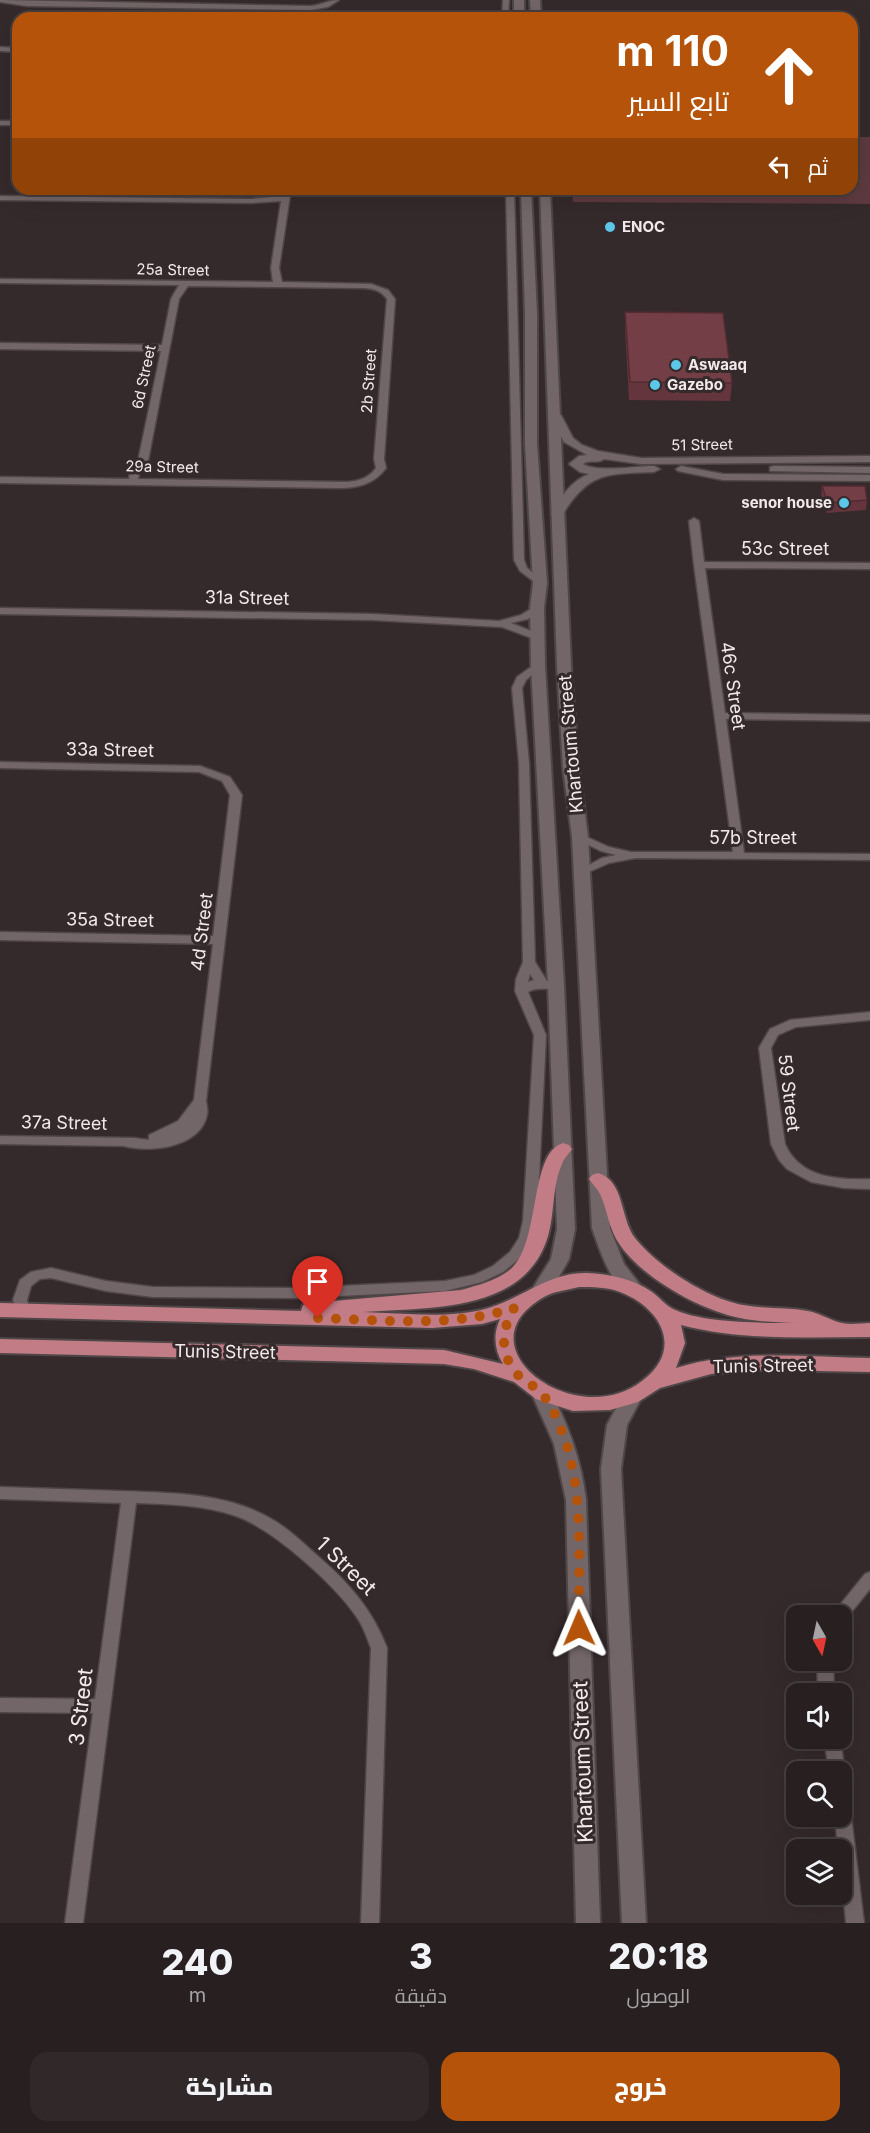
<!DOCTYPE html>
<html lang="ar">
<meta charset="utf-8">
<style>
:root{--surface:#282020;--page:#302829;--text:#f1f3f6;--muted:#a5a3a5;--line:#443e3e;--accent:#b45309}
body{margin:0;font-family:Inter,Cairo,sans-serif;background:var(--page);color:var(--text);direction:rtl;height:100vh;display:flex;flex-direction:column;font-size:22px;white-space:nowrap}
*{box-sizing:border-box;margin:0}
p{font-size:20px;color:var(--muted)}
.icon{flex:none;width:33px;height:33px;fill:none;stroke:currentColor;stroke-width:2;stroke-linecap:round;stroke-linejoin:round}
.map{position:relative;height:1923px;overflow:hidden;direction:ltr}
.drawer{display:flex;flex-direction:column;background:var(--surface);flex:1}
.drawer>*{flex:none}
.top-card{position:absolute;left:12px;top:12px;width:846px;height:183px;border-radius:18px;box-shadow:0 6px 24px #0002,0 0 0 2px var(--line);direction:rtl;background:#b45309;color:#fff;overflow:hidden}
.needle{width:39px;rotate:171deg}
.tools{position:absolute;left:786px;top:1605px;display:grid;gap:12px}
.tools a{display:grid;place-items:center;width:66px;height:66px;border-radius:12px;background:var(--surface);box-shadow:0 6px 24px #0002,0 0 0 2px var(--line);font-size:30px}
.pin{position:absolute;display:grid;place-items:center;width:51px;height:51px;color:#fff;margin:-62px -26px;border-radius:50% 50% 50% 0;rotate:-45deg;box-shadow:0 0 6px #0007}
.pin .icon{rotate:45deg}
.me{position:absolute;width:66px;margin:-33px;rotate:359deg;stroke-linejoin:round;filter:drop-shadow(0 0 4px #0008)}
.turn{display:flex;align-items:center;gap:21px;height:126px;padding:0 30px;font-size:27px}
.turn .icon{width:78px;height:78px;stroke-width:2.5}
.turn b{display:block;font-size:42px;line-height:51px}
.then{display:flex;align-items:center;height:57px;padding:0 30px;background:#0003;gap:12px;font-size:22px}
.eta{display:flex;justify-content:space-evenly;align-items:center;height:102px;text-align:center}
.eta b{font-size:36px;font-weight:800;line-height:42px}
.primary-button{display:flex;gap:12px;margin-top:auto;padding:12px 30px}
.primary-button a{flex:1;height:69px;border-radius:18px;background:var(--accent);color:#fff;font-size:24px;font-weight:800;line-height:69px;text-align:center}
.primary-button a+a{background:var(--page);color:var(--text)}
.map>svg:first-child{display:block}
.green{fill:#5d3a3f}
.lines{fill:none;stroke-linecap:round;stroke-linejoin:round}
.minor-casing{stroke:#4f4647;stroke-width:3}
.tertiary-casing{stroke:#4f4647;stroke-width:3}
.secondary-casing{stroke:#4f4647;stroke-width:4}
.primary-casing{stroke:#4f4647;stroke-width:4}
.minor{fill:#736668;fill-rule:evenodd}
.tertiary{fill:#736668;fill-rule:evenodd}
.secondary{fill:#736668;fill-rule:evenodd}
.primary{fill:#c27c86;fill-rule:evenodd}
.wall{fill:#64353c}
.building{fill:#743e46;stroke:#512b31;stroke-width:1.5}
.route{stroke:#b45309;stroke-width:10;stroke-dasharray:0 18}
.poi-dot{fill:#5cc7e8;stroke:#352a2b;stroke-width:2}
.labels{text-anchor:middle;stroke-width:6;stroke-linejoin:round;paint-order:stroke}
.far-poi-label{font-size:15px;font-weight:bold;fill:#f1e9ea;stroke:#352a2b;text-anchor:start}
.far-street-label{font-size:15px;fill:#f1e9ea;stroke:#352a2b}
.street-label{font-size:18px;fill:#f1e9ea;stroke:#352a2b}
.near-street-label{font-size:21px;fill:#f1e9ea;stroke:#352a2b}
</style>
<div class="map">
<svg width="870" height="1923" viewBox="0 0 870 1923">
<rect width="100%" height="100%" fill="#352a2b"/>
<polygon class="green" points="852,137 870,137 870,204 573,202 572,189 852,189"/>
<g class="lines">
<defs>
<g id="minor">
<path d="M0,0L311,6C321,5 329,0 339,0L328,7L311,10L27,6L0,2Z"/>
<polygon points="503,0 509,0 508,18 502,18"/>
<polygon points="0,47 18,48 18,52 0,51"/>
<rect x="0" y="121" width="18" height="4"/>
<path d="M283,189H291L279,268L282,282L371,284L388,290L395,299L384,459L386,468C374,484 358,488 339,488L0,483V477L129,479L130,471L138,461L161,351L0,349V343L162,345L171,299L179,285L0,283V279L273,282L271,268L281,201L252,203L0,200V196L252,199L282,196ZM188,286L362,288C372,288 381,290 387,299L374,459L376,468C369,478 359,481 347,482L138,479L140,471L148,461L179,299Z"/>
<polygon points="506,189 514,189 524,560 527,568 545,583 540,586 520,571 514,560"/>
<polygon points="681,466 723,474 870,475 870,481 723,480 678,471 676,469"/>
<polygon points="694,518 699,521 704,562 870,563 870,569 705,568 725,713 870,715 870,721 726,719 744,853 870,854 870,860 636,858 609,863 582,875 576,872 602,858 616,855 601,851 576,839 574,837 580,834 609,847 631,852 733,852 694,565 689,521"/>
<polygon points="537,605 541,606 541,610 528,619 511,623 541,635 542,637 537,640 502,627 372,620 0,614 0,608 372,614 499,621 521,615"/>
<path d="M538,662L543,665L526,680L522,688L529,763L535,962L547,981L560,982L562,985C553,993 540,985 528,992L546,1035L537,1221L531,1242L520,1258L503,1272L482,1282L445,1291L297,1298L153,1297L106,1291L51,1278L40,1279L31,1286L27,1300L30,1311L28,1315H18L13,1300L20,1280L31,1272L51,1268L106,1281L153,1287L297,1288L445,1281L474,1275L493,1266L510,1252L519,1238L523,1221L534,1035L515,991L516,979L523,962L519,763L512,688L517,677ZM530,974L534,980L528,982Z"/>
<path d="M0,762L200,766L230,777L242,795L206,1101C207,1106 208,1111 207,1115C200,1148 149,1153 124,1146L0,1144V1136L134,1138L149,1140V1135L178,1121L194,1100L213,944L0,940V932L213,936L230,795L222,781L199,772L0,768Z"/>
<path d="M870,1012V1020L796,1027L778,1035L771,1048L785,1144C800,1178 837,1180 870,1179V1189L844,1188L811,1182L787,1169L779,1160L771,1144L759,1048L770,1029L790,1020Z"/>
<path d="M0,1487C40,1488 79,1490 119,1491C168,1493 221,1492 266,1516C286,1526 303,1543 320,1558C350,1584 373,1611 387,1648L379,1923H361L371,1648C367,1638 364,1628 358,1619C336,1585 273,1529 236,1516C204,1505 169,1504 136,1503L83,1923H65L93,1713L0,1712V1698L95,1699L121,1503L0,1499Z"/>
<polygon points="870,1572 870,1589 845,1620 842,1621 842,1616 831,1616 865,1574"/>
<polygon points="817,1660 833,1660 834,1694 818,1694"/>
<polygon points="824,1738 840,1738 845,1772 843,1777 842,1772 829,1772"/>
<polygon points="842,1800 848,1802 850,1807 864,1923 846,1923 842,1879 842,1850 838,1850 835,1816 842,1816"/>
</g>
<g id="tertiary">
<path d="M555,412L561,415L573,438L582,445L598,451L641,458L870,456V462L641,464L604,459C598,464 589,459 583,464C597,473 635,466 654,466L660,469L654,472C604,474 589,472 561,517L557,518L551,514C561,497 570,482 589,474L580,472L569,464L579,456L587,455L564,442L549,415Z"/>
<polygon points="774,466 870,467 870,473 770,471 770,467"/>
</g>
<g id="secondary">
<rect x="514" y="0" width="10" height="18"/>
<polygon points="530,0 540,0 541,18 531,18"/>
<polygon points="521,189 531,189 537,314 537,444 547,583 544,608 545,665 564,985 575,1229 569,1259 550,1293 536,1293 533,1288 551,1259 557,1229 548,985 531,665 530,608 533,583 525,444 525,314"/>
<path d="M540,189H550L571,666L579,768L588,837L610,1228L624,1264L644,1290L641,1295C615,1302 599,1247 592,1228L572,837L563,768L557,666Z"/>
<path d="M541,1385L548,1387C568,1423 581,1459 586,1500L600,1923H576L566,1500L554,1444L531,1392L534,1387Z"/>
<polygon points="632,1390 639,1392 642,1397 627,1425 621,1469 646,1923 622,1923 601,1469 607,1425 625,1392"/>
</g>
<path id="primary" d="M563,1143L569,1145L572,1149C569,1154 564,1158 562,1164C552,1186 555,1213 548,1236C525,1314 428,1307 363,1312C402,1313 447,1319 485,1309C520,1300 548,1272 587,1273C609,1274 634,1279 652,1292C659,1297 666,1306 673,1309C701,1323 762,1323 795,1323C776,1322 758,1322 740,1318C700,1310 643,1278 620,1245C608,1228 608,1211 600,1194C597,1188 592,1184 589,1179L592,1175L598,1173C625,1181 620,1219 635,1238C657,1266 708,1299 743,1305C765,1309 786,1307 808,1311C820,1313 831,1321 842,1323C851,1325 861,1323 870,1323V1337C807,1337 742,1341 681,1325L685,1343L676,1368C738,1349 806,1357 870,1358V1372L763,1370L711,1374L660,1388L638,1402L610,1410L573,1411L536,1399L514,1382L474,1369L444,1364L0,1353V1339L444,1350L503,1364C494,1349 493,1334 500,1319L482,1324L432,1328L0,1317V1303L301,1311L303,1305L310,1303L461,1290C479,1285 498,1280 512,1268C541,1240 529,1153 563,1143ZM579,1287C593,1287 607,1287 620,1292C662,1308 684,1350 642,1381C575,1433 458,1346 544,1297C554,1291 568,1290 579,1287Z"/>
</defs>
<use href="#minor" class="minor-casing"/>
<use href="#tertiary" class="tertiary-casing"/>
<use href="#secondary" class="secondary-casing"/>
<use href="#primary" class="primary-casing"/>
<use href="#minor" class="minor"/>
<use href="#tertiary" class="tertiary"/>
<use href="#secondary" class="secondary"/>
<use href="#primary" class="primary"/>
</g>
<g class="wall">
<polygon points="625,312 732,383 730,401 629,400 625,330"/>
<polygon points="822,486 867,500 866,510 827,513 821,496"/>
</g>
<g class="building">
<polygon points="625,312 723,313 732,383 630,382"/>
<polygon points="822,486 865,486 867,500 828,503"/>
</g>
<g class="lines">
<path class="route" d="M318,1318C384,1320 451,1328 514,1308C501,1331 499,1354 518,1375C524,1382 534,1385 540,1392C550,1401 557,1419 562,1432C585,1489 578,1566 579,1628"/>
</g>
<g class="poi-dot">
<circle cx="610" cy="227" r="6"/>
<circle cx="676" cy="365" r="6"/>
<circle cx="655" cy="385" r="6"/>
<circle cx="844" cy="503" r="6"/>
</g>
<g class="labels">
<g class="far-poi-label">
<text x="622" y="232">ENOC</text>
<text x="688" y="370">Aswaaq</text>
<text x="667" y="390">Gazebo</text>
<text x="832" y="508" text-anchor="end">senor house</text>
</g>
<g class="far-street-label">
<text transform="translate(173 270) rotate(1)" y="5">25a Street</text>
<text transform="translate(144 377) rotate(-78)" y="5">6d Street</text>
<text transform="translate(369 381) rotate(-86)" y="5">2b Street</text>
<text transform="translate(702 445) rotate(-1)" y="5">51 Street</text>
<text transform="translate(162 467) rotate(1)" y="5">29a Street</text>
</g>
<g class="street-label">
<text x="785" y="555">53c Street</text>
<text transform="translate(247 598) rotate(1)" y="6">31a Street</text>
<text transform="translate(733 686) rotate(82)" y="6">46c Street</text>
<text transform="translate(571 744) rotate(-95)" y="6">Khartoum Street</text>
<text transform="translate(110 750) rotate(1)" y="6">33a Street</text>
<text x="753" y="844">57b Street</text>
<text transform="translate(110 920) rotate(1)" y="6">35a Street</text>
<text transform="translate(202 932) rotate(-83)" y="6">4d Street</text>
<text transform="translate(789 1093) rotate(83)" y="6">59 Street</text>
<text transform="translate(64 1123) rotate(1)" y="6">37a Street</text>
<text transform="translate(225 1352) rotate(1)" y="6">Tunis Street</text>
<text transform="translate(763 1366) rotate(-1)" y="6">Tunis Street</text>
</g>
<g class="near-street-label">
<text transform="translate(346 1566) rotate(44)" y="7">1 Street</text>
<text transform="translate(81 1707) rotate(-83)" y="7">3 Street</text>
<text transform="translate(583 1762) rotate(-92)" y="7">Khartoum Street</text>
</g>
</g>
</svg>
<div class="tools">
<a><svg class="needle" viewBox="-14 -14 28 28"><path d="M0-13l5 13h-10z" fill="#e53935"/><path d="M0 13l5-13h-10z" fill="#a5a3a5"/></svg></a>
<a><svg class="icon" aria-label="sound" viewBox="0 0 24 24"><path d="M4 9h4l5-4v14l-5-4H4zM17 9q2 3 0 6"/></svg></a>
<a><svg class="icon" aria-label="search" viewBox="0 0 24 24"><circle cx="10" cy="10" r="6"/><path d="M15 15l6 6"/></svg></a>
<a><svg class="icon" aria-label="layers" viewBox="0 0 24 24"><path d="M12 4l9 5-9 5-9-5zM3 14l9 5 9-5"/></svg></a>
</div>
<div class="pin" style="left:318px;top:1318px;background:#d93025"><svg class="icon" aria-label="arrive" viewBox="0 0 24 24"><path d="M6 21V4h12l-3 4 3 4H6"/></svg></div>
<svg class="me" style="left:579px;top:1628px" viewBox="-20 -20 40 40"><path d="M0-17L14 15 0 8-14 15z" fill="#b45309" stroke="#fff" stroke-width="4"/></svg>
<div class="top-card">
<div class="turn"><svg class="icon" aria-label="ahead" viewBox="0 0 24 24"><path d="M12 20V5M6 11l6-6 6 6"/></svg><div><b>110 m</b>تابع السير</div></div>
<div class="then">ثم<svg class="icon" aria-label="left" viewBox="0 0 24 24"><path d="M17 20v-9H6M10 6l-5 5 5 5"/></svg></div>
</div>
</div>
<section class="drawer">
<div class="eta">
<div><b>20:18</b><p>الوصول</p></div>
<div><b>3</b><p>دقيقة</p></div>
<div><b>240</b><p>m</p></div>
</div>
<div class="primary-button"><a>خروج</a><a>مشاركة</a></div>
</section>
